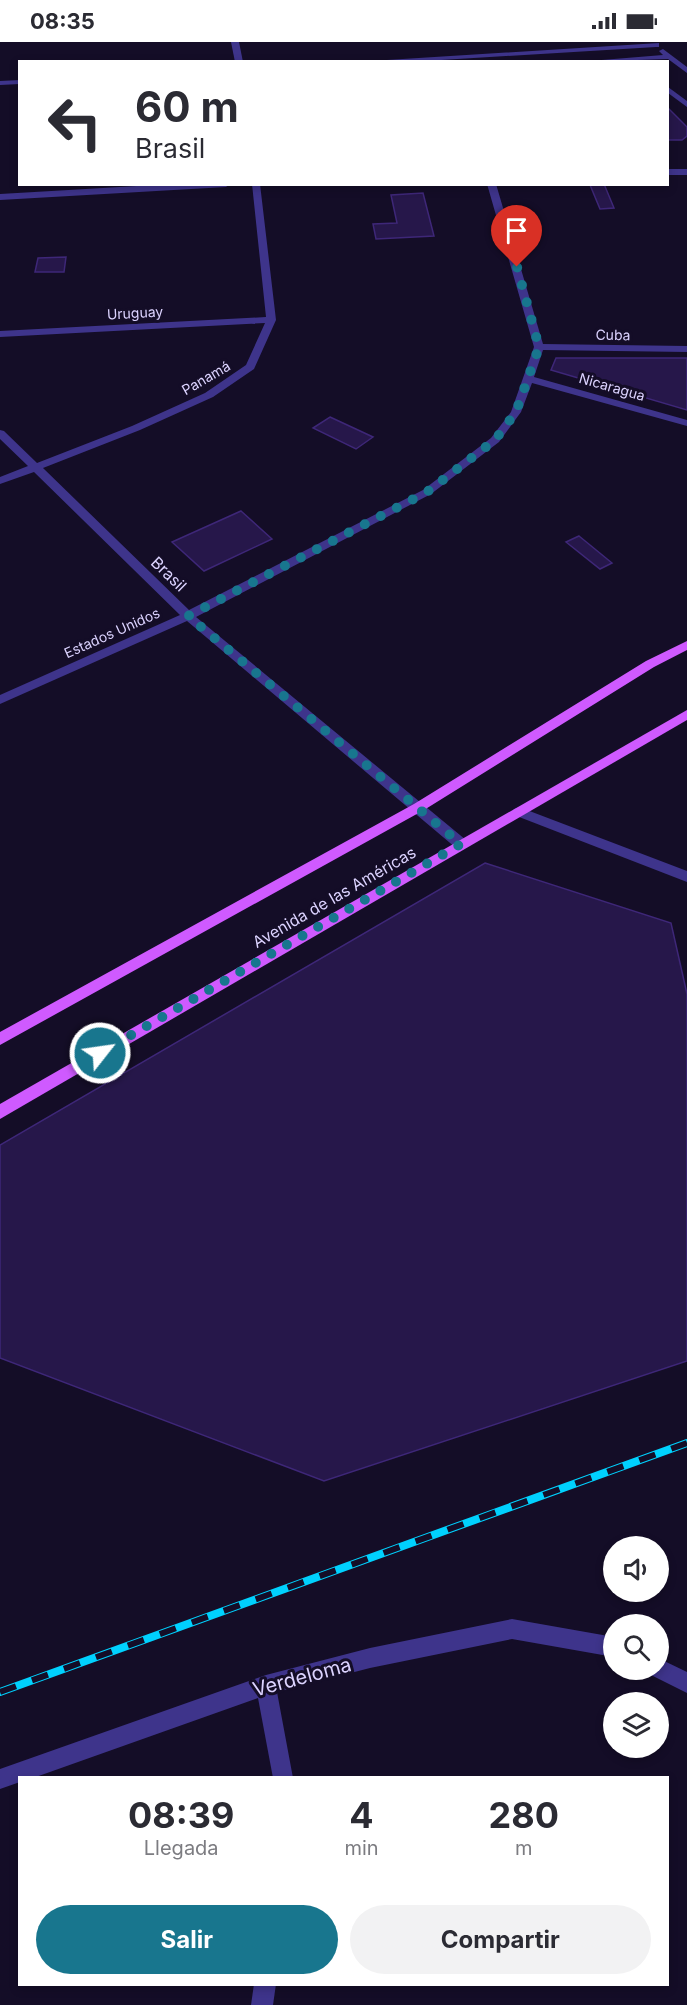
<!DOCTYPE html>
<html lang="es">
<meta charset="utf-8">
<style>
:root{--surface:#fff;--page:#f2f2f3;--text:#2b2b33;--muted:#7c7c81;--accent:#18768e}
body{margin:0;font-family:Inter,sans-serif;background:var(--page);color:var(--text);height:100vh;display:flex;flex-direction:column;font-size:22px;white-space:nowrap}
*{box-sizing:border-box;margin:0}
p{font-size:20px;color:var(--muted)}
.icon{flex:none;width:33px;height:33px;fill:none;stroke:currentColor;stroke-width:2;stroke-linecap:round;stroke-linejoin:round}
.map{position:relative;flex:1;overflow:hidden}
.panel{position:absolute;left:18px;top:1734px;width:651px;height:210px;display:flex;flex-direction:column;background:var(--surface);border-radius:0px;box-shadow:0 3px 9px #0003}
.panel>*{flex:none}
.hud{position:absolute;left:18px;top:18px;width:651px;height:126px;border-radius:0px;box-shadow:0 3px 9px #0003;background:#fff;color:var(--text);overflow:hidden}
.buttons{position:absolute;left:603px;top:1494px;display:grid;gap:12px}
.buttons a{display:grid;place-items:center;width:66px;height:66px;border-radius:50%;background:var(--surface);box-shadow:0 3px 9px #0003;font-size:30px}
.pin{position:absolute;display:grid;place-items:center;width:51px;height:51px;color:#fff;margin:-62px -26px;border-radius:50% 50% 50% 0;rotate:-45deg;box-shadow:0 0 6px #0007}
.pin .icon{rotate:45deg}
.me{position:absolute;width:66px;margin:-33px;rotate:60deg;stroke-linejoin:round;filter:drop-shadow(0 0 4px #0008)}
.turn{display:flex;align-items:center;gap:21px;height:126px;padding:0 18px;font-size:27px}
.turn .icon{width:78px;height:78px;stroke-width:2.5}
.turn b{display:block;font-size:42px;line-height:51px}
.eta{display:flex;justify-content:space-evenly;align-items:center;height:102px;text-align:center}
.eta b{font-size:36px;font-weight:700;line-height:42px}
.button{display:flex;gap:12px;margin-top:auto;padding:12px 18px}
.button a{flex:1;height:69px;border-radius:36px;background:var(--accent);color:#fff;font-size:24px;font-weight:700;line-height:69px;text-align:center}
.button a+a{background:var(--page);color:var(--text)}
.status{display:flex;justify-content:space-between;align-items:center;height:42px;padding:0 30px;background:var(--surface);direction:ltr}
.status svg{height:16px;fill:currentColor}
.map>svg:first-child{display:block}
.building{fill:#26174a;stroke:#3e2778;stroke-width:1.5}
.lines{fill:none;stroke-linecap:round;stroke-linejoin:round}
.minor{fill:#3e348b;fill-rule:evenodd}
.major{fill:#cf5aff;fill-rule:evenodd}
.rail-casing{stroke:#00d1fe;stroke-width:8}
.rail{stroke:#140d27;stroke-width:6;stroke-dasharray:17;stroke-linecap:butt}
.route{stroke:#18768e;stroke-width:10;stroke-dasharray:0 18}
.labels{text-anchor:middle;stroke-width:6;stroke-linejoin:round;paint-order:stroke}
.far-street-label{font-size:14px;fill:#dcd3ff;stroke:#140d27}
.street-label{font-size:16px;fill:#dcd3ff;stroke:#140d27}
.near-street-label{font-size:20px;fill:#dcd3ff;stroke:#140d27}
</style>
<div class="status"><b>08:35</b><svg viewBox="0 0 49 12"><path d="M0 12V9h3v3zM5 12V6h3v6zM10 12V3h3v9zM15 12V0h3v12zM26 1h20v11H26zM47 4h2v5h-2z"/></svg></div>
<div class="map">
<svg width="687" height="1963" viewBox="0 0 687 1963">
<rect width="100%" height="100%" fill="#140d27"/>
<g class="building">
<polygon points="668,66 687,85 687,94 682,98 668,98"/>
<polygon points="604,142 614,166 600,167 590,143"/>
<polygon points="423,151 434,194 376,197 373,182 397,181 391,153"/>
<polygon points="66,215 64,230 35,230 38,216"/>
<polygon points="556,316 687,316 687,368 551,328"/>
<polygon points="330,375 373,395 356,407 313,386"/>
<polygon points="241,469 272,497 204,529 172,500"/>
<polygon points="579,494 612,521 600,527 566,500"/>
<polygon points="485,821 671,881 687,952 687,1319 324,1439 0,1316 0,1103"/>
</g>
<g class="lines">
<g class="minor">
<polygon points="231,0 239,0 243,20 235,20"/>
<polygon points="659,1 659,5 656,5 409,20 355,20"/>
<polygon points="663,7 687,25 687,31 668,17 577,20 663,13 659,9"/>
<polygon points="20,38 20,42 0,43 0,39"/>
<polygon points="668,45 687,59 687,65 668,51"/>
<rect x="668" y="127" width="19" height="6"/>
<polygon points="171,142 230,142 226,145 0,158 0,152"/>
<polygon points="252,142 260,142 276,278 254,327 213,355 140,388 43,426 189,568 423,448 491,396 511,370 534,305 487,142 496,142 543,302 687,304 687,310 543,308 534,335 687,378 687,384 532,341 521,370 499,400 431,452 196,575 466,798 468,802 466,806 456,806 187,579 0,662 0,653 180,573 34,430 0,442 0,435 28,424 0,397 0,388 4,389 37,421 132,384 205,351 246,323 265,281 0,295 0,289 266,275"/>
<polygon points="519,765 687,829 687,840 514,773 512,770 514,767"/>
<polygon points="512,1577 614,1595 614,1615 512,1597 370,1626 277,1650 293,1736 273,1736 258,1656 33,1736 20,1736 20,1740 0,1747 0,1727 266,1633 370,1606"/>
<polygon points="658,1616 687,1630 687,1651 651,1633 649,1628 658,1628"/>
<polygon points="254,1942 276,1942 273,1963 251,1963"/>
</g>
<g class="major">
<polygon points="687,599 687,608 654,625 424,768 0,1003 0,990 414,762 646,619"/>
<polygon points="687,668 687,678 0,1077 0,1062"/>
</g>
<defs>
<polyline id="rail" points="0,1650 687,1401"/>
</defs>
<use href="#rail" class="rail-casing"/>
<use href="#rail" class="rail"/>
</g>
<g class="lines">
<polyline class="route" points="100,1011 461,802 188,574 427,450 495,398 516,370 539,305 517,225"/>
</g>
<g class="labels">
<g class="far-street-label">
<text transform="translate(135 271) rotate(-3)" y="5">Uruguay</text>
<text transform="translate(613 293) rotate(1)" y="5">Cuba</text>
<text transform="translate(206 336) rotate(-30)" y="5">Panamá</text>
<text transform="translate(612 345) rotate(16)" y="5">Nicaragua</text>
<text transform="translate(112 591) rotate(-24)" y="5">Estados Unidos</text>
</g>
<g class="street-label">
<text transform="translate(169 532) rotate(44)" y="6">Brasil</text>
<text transform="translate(334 855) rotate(-30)" y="6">Avenida de las Américas</text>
</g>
<g class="near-street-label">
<text transform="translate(302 1635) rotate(-15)" y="7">Verdeloma</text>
</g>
</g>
</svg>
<div class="buttons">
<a><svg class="icon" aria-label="sound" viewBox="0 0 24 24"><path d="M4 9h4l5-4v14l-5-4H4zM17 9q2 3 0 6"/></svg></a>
<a><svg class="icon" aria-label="search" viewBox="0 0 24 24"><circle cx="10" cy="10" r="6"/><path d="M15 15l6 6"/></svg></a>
<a><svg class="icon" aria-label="layers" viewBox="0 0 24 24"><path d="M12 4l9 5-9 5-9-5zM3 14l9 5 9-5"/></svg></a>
</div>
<div class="pin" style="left:517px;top:225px;background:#d93025"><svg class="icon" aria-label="arrive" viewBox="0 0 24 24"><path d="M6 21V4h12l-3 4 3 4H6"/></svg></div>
<svg class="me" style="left:100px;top:1011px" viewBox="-20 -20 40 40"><circle r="17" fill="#18768e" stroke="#fff" stroke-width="3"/><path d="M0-11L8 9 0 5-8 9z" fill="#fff"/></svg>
<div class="hud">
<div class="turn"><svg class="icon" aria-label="left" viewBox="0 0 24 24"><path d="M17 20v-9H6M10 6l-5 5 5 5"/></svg><div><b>60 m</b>Brasil</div></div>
</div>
<section class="panel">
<div class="eta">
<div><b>08:39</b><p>Llegada</p></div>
<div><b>4</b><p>min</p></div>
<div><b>280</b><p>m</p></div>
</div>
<div class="button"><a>Salir</a><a>Compartir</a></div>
</section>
</div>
